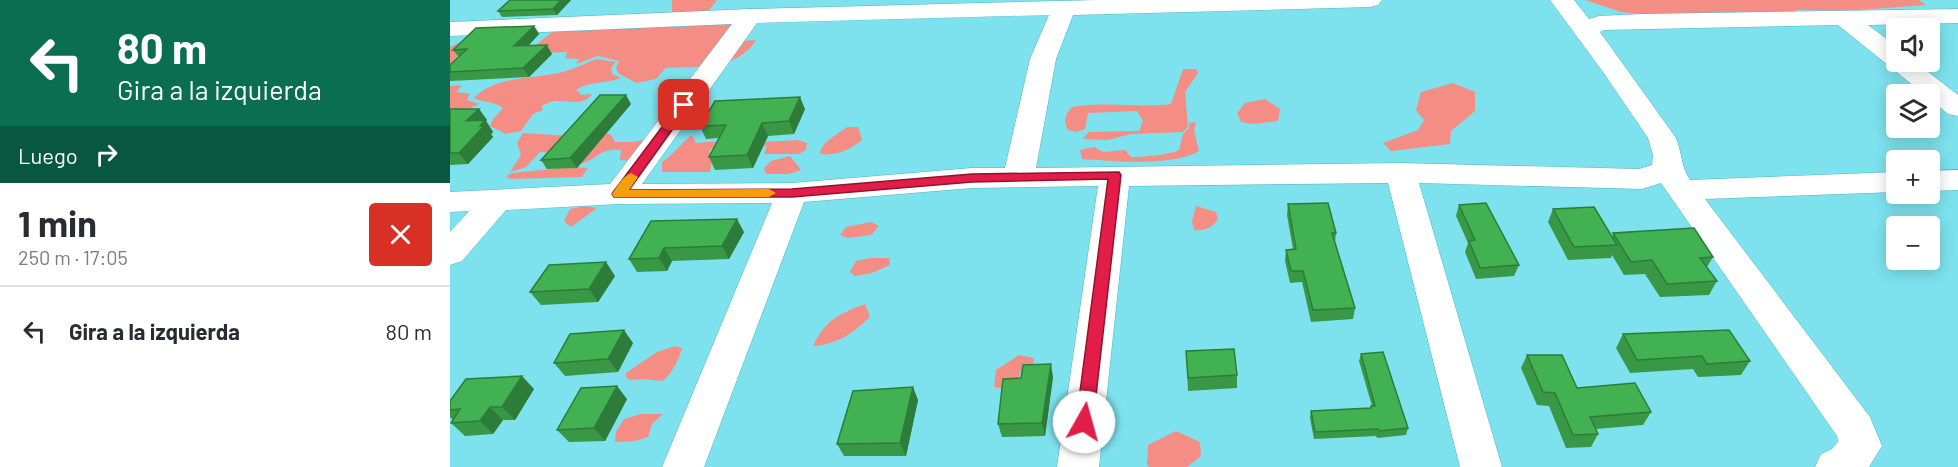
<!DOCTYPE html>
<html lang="es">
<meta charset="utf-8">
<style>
:root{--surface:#fff;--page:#f2f2f3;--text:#2b2b33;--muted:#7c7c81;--line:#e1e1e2}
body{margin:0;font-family:Barlow,sans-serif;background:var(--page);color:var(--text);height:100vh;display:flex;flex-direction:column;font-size:22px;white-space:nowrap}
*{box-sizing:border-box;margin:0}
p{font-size:20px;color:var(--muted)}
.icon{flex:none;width:33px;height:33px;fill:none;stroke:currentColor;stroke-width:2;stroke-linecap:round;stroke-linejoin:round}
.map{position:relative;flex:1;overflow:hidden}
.details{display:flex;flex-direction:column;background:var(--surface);width:450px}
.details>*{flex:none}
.guide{background:#0b6e4f;color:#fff;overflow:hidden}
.controls{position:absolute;left:1436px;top:18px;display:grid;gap:12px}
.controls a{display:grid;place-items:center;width:54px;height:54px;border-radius:6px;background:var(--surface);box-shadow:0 3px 15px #0003;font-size:30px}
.pin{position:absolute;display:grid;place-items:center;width:51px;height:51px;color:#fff;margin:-26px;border-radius:12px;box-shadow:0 3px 9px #0006}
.me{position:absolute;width:66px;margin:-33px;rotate:7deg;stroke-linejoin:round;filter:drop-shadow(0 0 4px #0008)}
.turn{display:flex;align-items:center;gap:21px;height:126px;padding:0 18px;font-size:27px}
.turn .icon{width:78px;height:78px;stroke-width:2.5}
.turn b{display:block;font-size:42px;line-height:51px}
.then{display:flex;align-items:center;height:57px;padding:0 18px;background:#0003;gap:12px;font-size:22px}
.round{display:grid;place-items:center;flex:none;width:63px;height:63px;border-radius:6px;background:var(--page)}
.headline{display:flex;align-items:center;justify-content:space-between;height:102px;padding:0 18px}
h1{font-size:36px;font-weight:700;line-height:45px}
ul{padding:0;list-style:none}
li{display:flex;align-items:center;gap:18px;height:90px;padding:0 18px;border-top:2px solid var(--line)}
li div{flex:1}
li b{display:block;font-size:22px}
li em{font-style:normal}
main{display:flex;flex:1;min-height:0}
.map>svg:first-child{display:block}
.green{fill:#f48e85}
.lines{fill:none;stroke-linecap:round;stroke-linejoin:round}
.minor-casing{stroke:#4db4c0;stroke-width:1}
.minor{fill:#fff;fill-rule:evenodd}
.wall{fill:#399846}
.shaded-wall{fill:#2e7c39}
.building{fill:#42b151;stroke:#2e7c39;stroke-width:1.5}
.route{fill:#e11d48;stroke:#92132f;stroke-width:1.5}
.slow{fill:#f59e0b}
</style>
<main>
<section class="details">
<div class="guide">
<div class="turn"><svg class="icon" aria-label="left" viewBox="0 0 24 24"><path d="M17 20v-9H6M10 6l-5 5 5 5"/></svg><div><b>80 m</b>Gira a la izquierda</div></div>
<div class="then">Luego<svg class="icon" aria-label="right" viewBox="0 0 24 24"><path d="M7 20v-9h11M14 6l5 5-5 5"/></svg></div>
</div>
<div class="headline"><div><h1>1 min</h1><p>250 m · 17:05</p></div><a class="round" style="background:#d93025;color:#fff"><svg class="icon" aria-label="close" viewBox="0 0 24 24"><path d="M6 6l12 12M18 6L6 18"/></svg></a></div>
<ul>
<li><svg class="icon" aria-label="left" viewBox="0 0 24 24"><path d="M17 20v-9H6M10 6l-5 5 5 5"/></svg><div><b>Gira a la izquierda</b></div><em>80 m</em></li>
</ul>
</section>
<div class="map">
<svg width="1508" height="467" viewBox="0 0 1508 467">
<rect width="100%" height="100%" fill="#7de2ee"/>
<g class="green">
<polygon points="222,0 267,0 257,13 222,12"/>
<polygon points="1135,0 1469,0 1476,5 1395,11 1348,10 1331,15 1290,12 1206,16 1171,12"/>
<path d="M290,21L282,42L306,40C287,71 247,66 216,68L206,79L186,83L168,73L166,68L169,61L148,56L126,64L129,59L115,58L117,52L92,53L0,69V47L8,43L18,46L4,60L29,59L54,48L84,46L100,34L106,24L192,23L228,27Z"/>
<path d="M147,59L166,62L161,68L162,74L171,78C156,84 138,81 126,90L132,95L142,94C132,107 119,100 106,101C101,101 96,104 91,106L93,110L83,114L71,131L56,134L40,126L43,119L53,108C44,101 34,103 24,98C47,74 87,80 116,71C127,68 137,62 147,59Z"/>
<path d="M733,69H746L748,73L735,92L738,127L733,132L681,134L658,140L633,139L639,132L689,131L693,121L687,111L638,113L635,129L626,132L618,130C612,120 616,114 622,107C655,101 688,108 721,104Z"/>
<polygon points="1003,83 1025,92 1025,111 1001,131 1000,144 941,151 933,143 968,130 974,120 966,110 971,92"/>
<polygon points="12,85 6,92 20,94 17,100 29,104 0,118 0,86"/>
<polygon points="815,99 830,109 828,121 803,124 791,122 787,113 795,103"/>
<path d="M746,122L744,131L749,151C722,167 664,161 632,159L630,150L644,147L653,152L675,150L681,157C693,157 719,155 729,150L733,134L739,128V123Z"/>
<path d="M397,127H408L412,140C399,150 387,156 370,154C372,141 387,135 397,127Z"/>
<path d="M154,131L162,136L165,142H184L197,139L181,161L170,160L171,150C149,148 149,158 133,163C127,165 119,165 112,166L121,154L90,152L76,167L60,172L71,155L67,143L73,133L121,136Z"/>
<path d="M242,135L246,143L273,141L259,151L262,160L260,172H212V162C224,154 230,144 242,135Z"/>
<polygon points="348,140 357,143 356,150 349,154 314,154 317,146 310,145 314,142"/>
<polygon points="340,156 351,170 338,174 316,174 314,168 321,161"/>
<polygon points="122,167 138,168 132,177 60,179 56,176 62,173"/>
<polygon points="135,206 147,208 121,227 114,221 120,209"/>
<path d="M746,206L766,212L768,219C762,228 755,231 744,230L742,221Z"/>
<polygon points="421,222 429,226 421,235 398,238 390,235 396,227"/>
<polygon points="420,258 439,258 440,265 422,273 405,276 400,272 406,261"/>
<path d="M415,304L420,317C402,334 388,344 363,346C375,320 389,314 415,304Z"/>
<path d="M225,346L232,348C229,360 222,373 213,381L194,379L180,380L176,377V373L207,352Z"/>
<polygon points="569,355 584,358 583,368 570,371 568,384 555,389 544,387 546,370"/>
<polygon points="191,414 213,414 202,424 198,437 185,441 165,442 166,432 174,419"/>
<polygon points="726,431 750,442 751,456 737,467 700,467 697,465 698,445"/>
</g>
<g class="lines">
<defs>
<g id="minor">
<path d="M648,0H932L928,5L920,7L623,15L606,59L586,168L951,163L1189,169L1202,165L1203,155L1198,138L1153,72L1100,0H1124L1139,19L1149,16L1192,14L1508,9V23L1418,25L1446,46V62H1465L1508,95V116L1498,114L1479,98V94H1474L1388,25L1154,30L1150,32L1226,138C1232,153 1231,167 1240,180L1446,172V192L1255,199L1420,417L1432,446L1419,467H1365L1371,454L1382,449L1388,441L1387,436L1211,183L1192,189L969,183L1052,467H1010L938,183L679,186L649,467H607L648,186L522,188L354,202L254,467H212L322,203L169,204L56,210L12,261L0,265V232L19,211L0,212V192L160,184L282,24L0,36V22L300,9ZM599,15L580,59L555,168H522L342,183L192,184L307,23Z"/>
<polygon points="1508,170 1508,190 1479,191 1479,171"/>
</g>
</defs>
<use href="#minor" class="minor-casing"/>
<use href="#minor" class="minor"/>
</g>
<g class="wall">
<polygon points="60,0 121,0 107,15 52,17 48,11"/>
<polygon points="84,26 89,34 78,46 102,54 79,77 0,81 0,65 9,57 3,50"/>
<polygon points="181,104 127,168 97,169 91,160"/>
<polygon points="0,109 29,109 37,120 36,121 43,132 41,134 43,137 18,164 0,165"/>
<polygon points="355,109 344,134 318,136 303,168 265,170 259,157 269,138 256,139 250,126"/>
<polygon points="838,204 886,233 885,242 905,308 903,319 861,322 852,282 840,283 835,261 836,250 843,249 837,215"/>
<polygon points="1009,205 1069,265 1064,276 1026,279 1015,252 1018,243 1006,216"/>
<polygon points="1103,209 1162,237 1163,233 1263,257 1257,267 1267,281 1259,295 1210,297 1195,274 1174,275 1162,255 1161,258 1118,260 1098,222"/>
<polygon points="201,221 294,232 279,259 222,261 217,271 187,272 179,259"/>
<polygon points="165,276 148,302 91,305 80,292"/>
<polygon points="1173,334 1300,361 1291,375 1248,377 1243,369 1180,373 1166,348"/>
<polygon points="183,343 168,372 115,376 104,363"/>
<polygon points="736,351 787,375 787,388 738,391"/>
<polygon points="911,354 958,428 956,435 927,438 926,436 864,439 860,418 861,411 920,408 921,406 922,406 909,361"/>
<polygon points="1077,355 1127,388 1201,412 1193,425 1146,429 1148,434 1141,447 1116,448 1099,406 1087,405 1071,368"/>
<polygon points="603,377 595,436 552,437 548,424"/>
<polygon points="84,389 65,420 53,420 43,434 15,436 1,423 3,420 0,417 0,401"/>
<polygon points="177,399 155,441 119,442 107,430"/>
<polygon points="468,400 456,456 394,456 387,444"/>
</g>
<g class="shaded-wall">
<polygon points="111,0 121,0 107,15 103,9"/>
<polygon points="84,26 89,34 70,55 64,46"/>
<polygon points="97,45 102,54 79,77 73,68"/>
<polygon points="176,95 181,104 127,168 120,158"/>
<polygon points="350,97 355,109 344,134 339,121"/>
<polygon points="29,109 37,120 36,121 43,132 41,134 43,137 18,164 9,153 16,121"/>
<polygon points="312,123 318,136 303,168 297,155"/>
<polygon points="287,219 294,232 279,259 272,246"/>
<polygon points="214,248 222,261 217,271 209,258"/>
<polygon points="156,262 165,276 148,302 139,289"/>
<polygon points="174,330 183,343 168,372 158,359"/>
<polygon points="601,364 603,377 595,436 592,423"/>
<polygon points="72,376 84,389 65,420 52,407"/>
<polygon points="167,386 177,399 155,441 144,428"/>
<polygon points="463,387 468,400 456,456 450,443"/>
<polygon points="40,407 53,420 43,434 30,421"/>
</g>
<g class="building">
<polygon points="60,0 111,0 103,9 48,11"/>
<polygon points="84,26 64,46 97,45 73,68 0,72 0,65 17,49 3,50 26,28"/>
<polygon points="150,95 176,95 120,158 91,160"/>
<polygon points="350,97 339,121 312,123 297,155 259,157 276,125 250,126 265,101"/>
<polygon points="0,109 29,109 16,121 35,120 30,126 34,126 9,153 0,153"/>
<polygon points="878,203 886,233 882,233 905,308 863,310 853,271 841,271 836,250 846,249 838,204"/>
<polygon points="1036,203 1069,265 1030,268 1019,241 1025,240 1009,205"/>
<polygon points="1144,207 1167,245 1124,247 1103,209"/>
<polygon points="287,219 272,246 214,248 209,258 179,259 201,221"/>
<polygon points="1244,228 1263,257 1250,258 1267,281 1217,284 1202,260 1181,262 1163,233"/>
<polygon points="156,262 139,289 80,292 99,265"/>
<polygon points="174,330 158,359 104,363 120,334"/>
<polygon points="1279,330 1300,361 1257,364 1252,356 1187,360 1173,334"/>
<polygon points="784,349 787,375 738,378 736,351"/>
<polygon points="933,352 958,428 929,431 928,429 865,432 861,411 921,408 921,406 925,406 911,354"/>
<polygon points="1077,355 1112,355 1127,388 1185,383 1201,412 1140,417 1148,434 1123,435 1105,393 1093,392"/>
<polygon points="601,364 592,423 548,424 553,379 571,378 573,365"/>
<polygon points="72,376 52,407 40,407 30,421 1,423 10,409 0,410 0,401 16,379"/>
<polygon points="167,386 144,428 107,430 131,388"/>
<polygon points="463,387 450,443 387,444 403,391"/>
</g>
<polygon class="route" points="234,102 240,105 179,190 342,189 522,174 669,172 671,175 643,422 640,427 634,429 628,427 626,422 658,179 522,182 342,197 164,197 162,194 164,191 230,103"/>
<path class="slow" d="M181,173L188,177L179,190L319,189L326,193L319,197H164L162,194C167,187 173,176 181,173Z"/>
</svg>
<div class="controls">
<a><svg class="icon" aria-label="sound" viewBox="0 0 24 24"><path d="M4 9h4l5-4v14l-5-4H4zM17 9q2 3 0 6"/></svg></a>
<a><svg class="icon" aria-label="layers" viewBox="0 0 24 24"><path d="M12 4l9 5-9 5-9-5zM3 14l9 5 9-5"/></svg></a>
<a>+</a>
<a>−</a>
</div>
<div class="pin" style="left:234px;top:105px;background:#d93025"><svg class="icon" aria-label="arrive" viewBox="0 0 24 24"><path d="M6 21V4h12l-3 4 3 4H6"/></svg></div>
<svg class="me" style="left:634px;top:422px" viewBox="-20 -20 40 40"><circle r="19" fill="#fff"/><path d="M0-13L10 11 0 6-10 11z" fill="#e11d48"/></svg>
</div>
</main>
